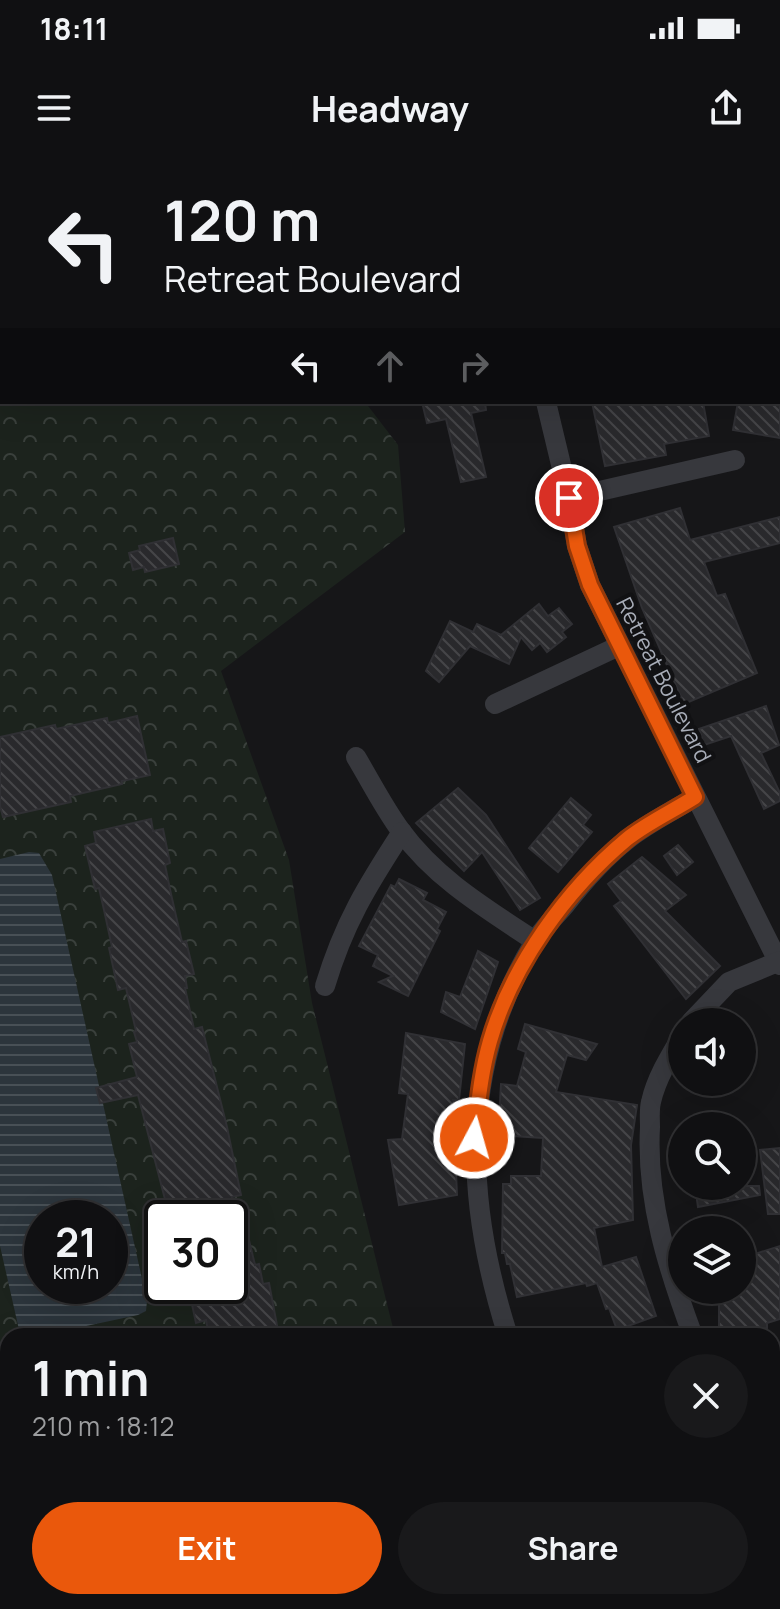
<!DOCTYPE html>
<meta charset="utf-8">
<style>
:root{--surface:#101012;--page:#19191b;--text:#f1f3f6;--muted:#9c9d9f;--line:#303032;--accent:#ea580c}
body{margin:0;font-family:Manrope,sans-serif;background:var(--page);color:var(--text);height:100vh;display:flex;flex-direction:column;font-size:30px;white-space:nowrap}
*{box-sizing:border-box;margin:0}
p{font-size:26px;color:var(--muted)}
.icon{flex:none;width:44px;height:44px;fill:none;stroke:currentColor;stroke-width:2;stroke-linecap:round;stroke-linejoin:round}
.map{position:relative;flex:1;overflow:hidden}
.side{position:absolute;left:0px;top:1168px;width:780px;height:282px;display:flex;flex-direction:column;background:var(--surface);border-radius:24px 24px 0 0;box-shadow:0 8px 32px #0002,0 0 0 2px var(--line)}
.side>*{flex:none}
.guide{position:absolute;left:0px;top:0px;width:780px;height:244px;box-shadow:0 8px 32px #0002,0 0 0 2px var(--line);background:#101012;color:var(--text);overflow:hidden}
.tools{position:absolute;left:668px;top:848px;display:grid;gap:16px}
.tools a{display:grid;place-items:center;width:88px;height:88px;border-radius:50%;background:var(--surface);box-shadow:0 8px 32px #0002,0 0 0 2px var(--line);font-size:40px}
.speed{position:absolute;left:24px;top:1040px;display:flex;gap:16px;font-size:40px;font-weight:700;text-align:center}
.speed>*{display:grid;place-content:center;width:104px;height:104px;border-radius:50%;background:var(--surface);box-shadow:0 8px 32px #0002,0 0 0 2px var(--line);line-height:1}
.speed small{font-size:20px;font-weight:400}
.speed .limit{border:4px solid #111;border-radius:12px;background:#fff;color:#111}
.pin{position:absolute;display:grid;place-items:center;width:68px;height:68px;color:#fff;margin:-34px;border:4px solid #fff;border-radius:50%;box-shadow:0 2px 8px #0007}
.me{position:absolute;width:88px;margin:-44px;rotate:6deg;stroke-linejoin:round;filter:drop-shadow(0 0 6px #0008)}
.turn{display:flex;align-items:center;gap:28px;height:168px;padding:0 32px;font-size:36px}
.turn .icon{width:104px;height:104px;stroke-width:2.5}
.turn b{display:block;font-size:56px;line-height:68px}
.lanes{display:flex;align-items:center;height:76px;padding:0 32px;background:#0003;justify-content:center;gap:40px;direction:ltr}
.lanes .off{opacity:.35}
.round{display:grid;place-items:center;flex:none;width:84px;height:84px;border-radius:42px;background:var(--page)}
.head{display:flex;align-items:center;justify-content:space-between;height:136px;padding:0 32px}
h1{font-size:48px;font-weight:700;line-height:60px}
.action{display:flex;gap:16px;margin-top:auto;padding:16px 32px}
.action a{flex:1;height:92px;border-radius:48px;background:var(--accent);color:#fff;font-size:32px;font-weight:700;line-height:92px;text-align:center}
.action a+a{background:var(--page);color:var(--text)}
.status{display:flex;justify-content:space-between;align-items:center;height:56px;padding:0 40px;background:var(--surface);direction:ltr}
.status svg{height:22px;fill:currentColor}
header{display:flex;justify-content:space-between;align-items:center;height:104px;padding:0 32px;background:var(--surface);font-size:36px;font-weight:700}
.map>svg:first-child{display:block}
.forest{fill:url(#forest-crowns);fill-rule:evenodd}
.water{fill:url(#water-rules);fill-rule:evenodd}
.building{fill:url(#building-back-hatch);stroke:#303034;stroke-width:2}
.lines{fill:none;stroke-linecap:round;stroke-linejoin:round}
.minor{stroke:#37383d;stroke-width:20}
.route-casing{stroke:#983908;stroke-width:20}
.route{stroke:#ea580c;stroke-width:14}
.labels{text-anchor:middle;stroke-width:8;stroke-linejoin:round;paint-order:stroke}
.street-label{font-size:22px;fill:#a8adb8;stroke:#111113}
</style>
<div class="status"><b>18:11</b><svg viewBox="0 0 49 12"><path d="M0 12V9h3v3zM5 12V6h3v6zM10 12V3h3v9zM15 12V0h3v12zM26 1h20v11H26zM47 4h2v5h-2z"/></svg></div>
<header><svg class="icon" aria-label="menu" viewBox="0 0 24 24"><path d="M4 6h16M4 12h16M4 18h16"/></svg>Headway<svg class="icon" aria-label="share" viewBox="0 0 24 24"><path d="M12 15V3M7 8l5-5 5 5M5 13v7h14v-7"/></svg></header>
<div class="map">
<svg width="780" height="1449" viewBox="0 0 780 1449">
<defs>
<pattern id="forest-crowns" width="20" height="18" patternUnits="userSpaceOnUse" patternTransform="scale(2)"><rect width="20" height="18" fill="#1c231d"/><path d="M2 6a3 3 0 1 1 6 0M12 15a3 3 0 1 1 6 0" fill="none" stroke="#3a403c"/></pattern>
<pattern id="water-rules" width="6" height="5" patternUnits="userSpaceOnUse" patternTransform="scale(2)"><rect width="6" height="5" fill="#2c353c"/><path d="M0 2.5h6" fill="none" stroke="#485056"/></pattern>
<pattern id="building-back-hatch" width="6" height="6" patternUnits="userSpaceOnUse" patternTransform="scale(2)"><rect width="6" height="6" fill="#29292c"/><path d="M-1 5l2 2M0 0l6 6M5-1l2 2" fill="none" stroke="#454548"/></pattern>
</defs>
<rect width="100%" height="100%" fill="#161618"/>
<path class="forest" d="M0,0L82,2H2V242H365L398,285L405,372L221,511L289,700L312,843L395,1176H8V1442H714L728,1449H0ZM42,1058H110V1126H42ZM162,1058H230V1126H162Z"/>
<path class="water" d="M29,692L39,693L52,715L147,1141L146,1151L138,1155L39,1176L20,1174L0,1086V699ZM42,1058H110V1126H42Z"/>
<g class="building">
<polygon points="422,242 485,242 486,250 471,253 486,317 461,322 446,259 427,263"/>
<polygon points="592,242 703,242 709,276 664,284 666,295 605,306"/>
<polygon points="738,242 780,242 780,278 733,270"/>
<polygon points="680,348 690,380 780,357 780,383 704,402 717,436 725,434 757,513 684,544 642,448 614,367"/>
<polygon points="173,378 179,404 145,412 144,407 133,410 129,393 140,390 139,386"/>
<polygon points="539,444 548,456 559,448 572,464 562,472 566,477 547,492 540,483 532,490 521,477 509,504 470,486 439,522 426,511 450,461 473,472 477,464 501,475"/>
<polygon points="766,546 779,585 761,593 780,633 780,641 764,649 731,576 704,585 699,569"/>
<polygon points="137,556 150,615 122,621 122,624 70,636 71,642 3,657 0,646 0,577 55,565 56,569 107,558 108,563"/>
<polygon points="458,628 486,655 540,738 520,750 482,692 464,711 416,663"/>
<polygon points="571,638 591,655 583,665 592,672 558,712 529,688"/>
<polygon points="151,659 153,671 163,669 170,703 165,705 171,734 182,782 186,781 194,814 185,816 187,828 185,828 194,869 202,867 227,967 241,1035 232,1037 237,1058 179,1058 177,1050 168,1051 138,935 100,943 96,928 137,917 129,884 137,882 134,872 136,871 126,828 118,830 109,788 112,787 104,750 99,728 95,729 85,686 96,683 94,672"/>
<polygon points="678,685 693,702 677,715 664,696"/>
<polygon points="642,697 686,735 665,751 720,806 686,839 614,746 621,741 608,724"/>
<polygon points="399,719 427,733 423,740 446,752 437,769 440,771 408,836 379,822 393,816 373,806 378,795 359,786 391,725 395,727"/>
<polygon points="478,791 498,802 475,869 441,852 446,832 460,837"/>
<polygon points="525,864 597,884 586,900 567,895 556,932 637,945 631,985 633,1060 594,1068 602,1107 636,1097 656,1156 617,1170 609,1148 606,1149 597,1123 587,1126 586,1123 517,1137 510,1104 507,1104 505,1093 502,1093 503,1024 511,1024 511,1016 541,1016 543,978 498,975 501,924 517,926 526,892 518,889"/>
<polygon points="406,873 465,884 459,940 453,940 457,1035 399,1045 388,980 402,979 408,934 399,933"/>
<polygon points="780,988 780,1054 768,1054 760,990"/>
<polygon points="695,1026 759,1026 760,1035 698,1047"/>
<polygon points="248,1076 255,1105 259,1104 263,1124 269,1123 279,1176 209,1176 206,1160 196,1163 188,1126 230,1126 230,1080"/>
<polygon points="780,1086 780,1159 767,1163 767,1168 719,1172 719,1135 742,1133 742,1098"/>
</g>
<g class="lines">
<g class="minor">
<polyline points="493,2 501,0"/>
<polyline points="778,110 780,110"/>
<polyline points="546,242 569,338 577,386 590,425 780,805"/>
<polyline points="569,338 735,300"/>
<polyline points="495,544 619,486"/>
<path d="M356,597C371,622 384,648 401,671C436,719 487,749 535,781"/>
<path d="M325,826C344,763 367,726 402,672"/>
<polyline points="691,862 729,822 780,801"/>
<path d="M682,876C670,896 656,919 651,942C649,950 650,959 650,967C646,1040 668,1109 693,1176"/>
<path d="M508,1176C465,1041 458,908 534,783C542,769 555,757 565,745C583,722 605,697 628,679C648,663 673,651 695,637"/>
<polyline points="772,1199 780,1195"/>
</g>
</g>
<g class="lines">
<defs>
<path id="route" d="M474,978C478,945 481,912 490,881C512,805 566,730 627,679C647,663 673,651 695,637L590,425L577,386L569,338"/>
</defs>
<use href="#route" class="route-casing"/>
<use href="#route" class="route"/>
</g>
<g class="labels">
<g class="street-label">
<text transform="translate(664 520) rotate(63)" y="8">Retreat Boulevard</text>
</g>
</g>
</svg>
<div class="tools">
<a><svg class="icon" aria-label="sound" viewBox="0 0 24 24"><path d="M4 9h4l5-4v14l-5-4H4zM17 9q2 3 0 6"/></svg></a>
<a><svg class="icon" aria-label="search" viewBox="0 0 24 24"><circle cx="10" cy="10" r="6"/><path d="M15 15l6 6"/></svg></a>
<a><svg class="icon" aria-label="layers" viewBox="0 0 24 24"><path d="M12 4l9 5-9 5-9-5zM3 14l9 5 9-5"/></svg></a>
</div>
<div class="speed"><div>21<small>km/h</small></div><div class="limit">30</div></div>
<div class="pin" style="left:569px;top:338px;background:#d93025"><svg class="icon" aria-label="arrive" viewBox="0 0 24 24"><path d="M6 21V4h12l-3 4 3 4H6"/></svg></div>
<svg class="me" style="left:474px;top:978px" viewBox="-20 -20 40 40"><circle r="17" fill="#ea580c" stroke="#fff" stroke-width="3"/><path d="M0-11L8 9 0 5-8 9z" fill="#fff"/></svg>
<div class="guide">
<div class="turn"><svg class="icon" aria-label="left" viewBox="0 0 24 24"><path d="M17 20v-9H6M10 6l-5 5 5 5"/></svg><div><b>120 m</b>Retreat Boulevard</div></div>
<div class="lanes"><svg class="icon" aria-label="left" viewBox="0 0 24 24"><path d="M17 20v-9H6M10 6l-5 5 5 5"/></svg><svg class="icon off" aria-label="ahead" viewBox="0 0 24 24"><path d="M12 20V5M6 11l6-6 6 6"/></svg><svg class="icon off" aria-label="right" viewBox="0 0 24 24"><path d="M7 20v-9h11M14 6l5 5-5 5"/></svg></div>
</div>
<section class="side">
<div class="head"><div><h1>1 min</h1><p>210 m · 18:12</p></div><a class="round"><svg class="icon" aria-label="close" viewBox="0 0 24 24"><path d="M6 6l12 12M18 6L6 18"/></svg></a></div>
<div class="action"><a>Exit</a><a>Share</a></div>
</section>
</div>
